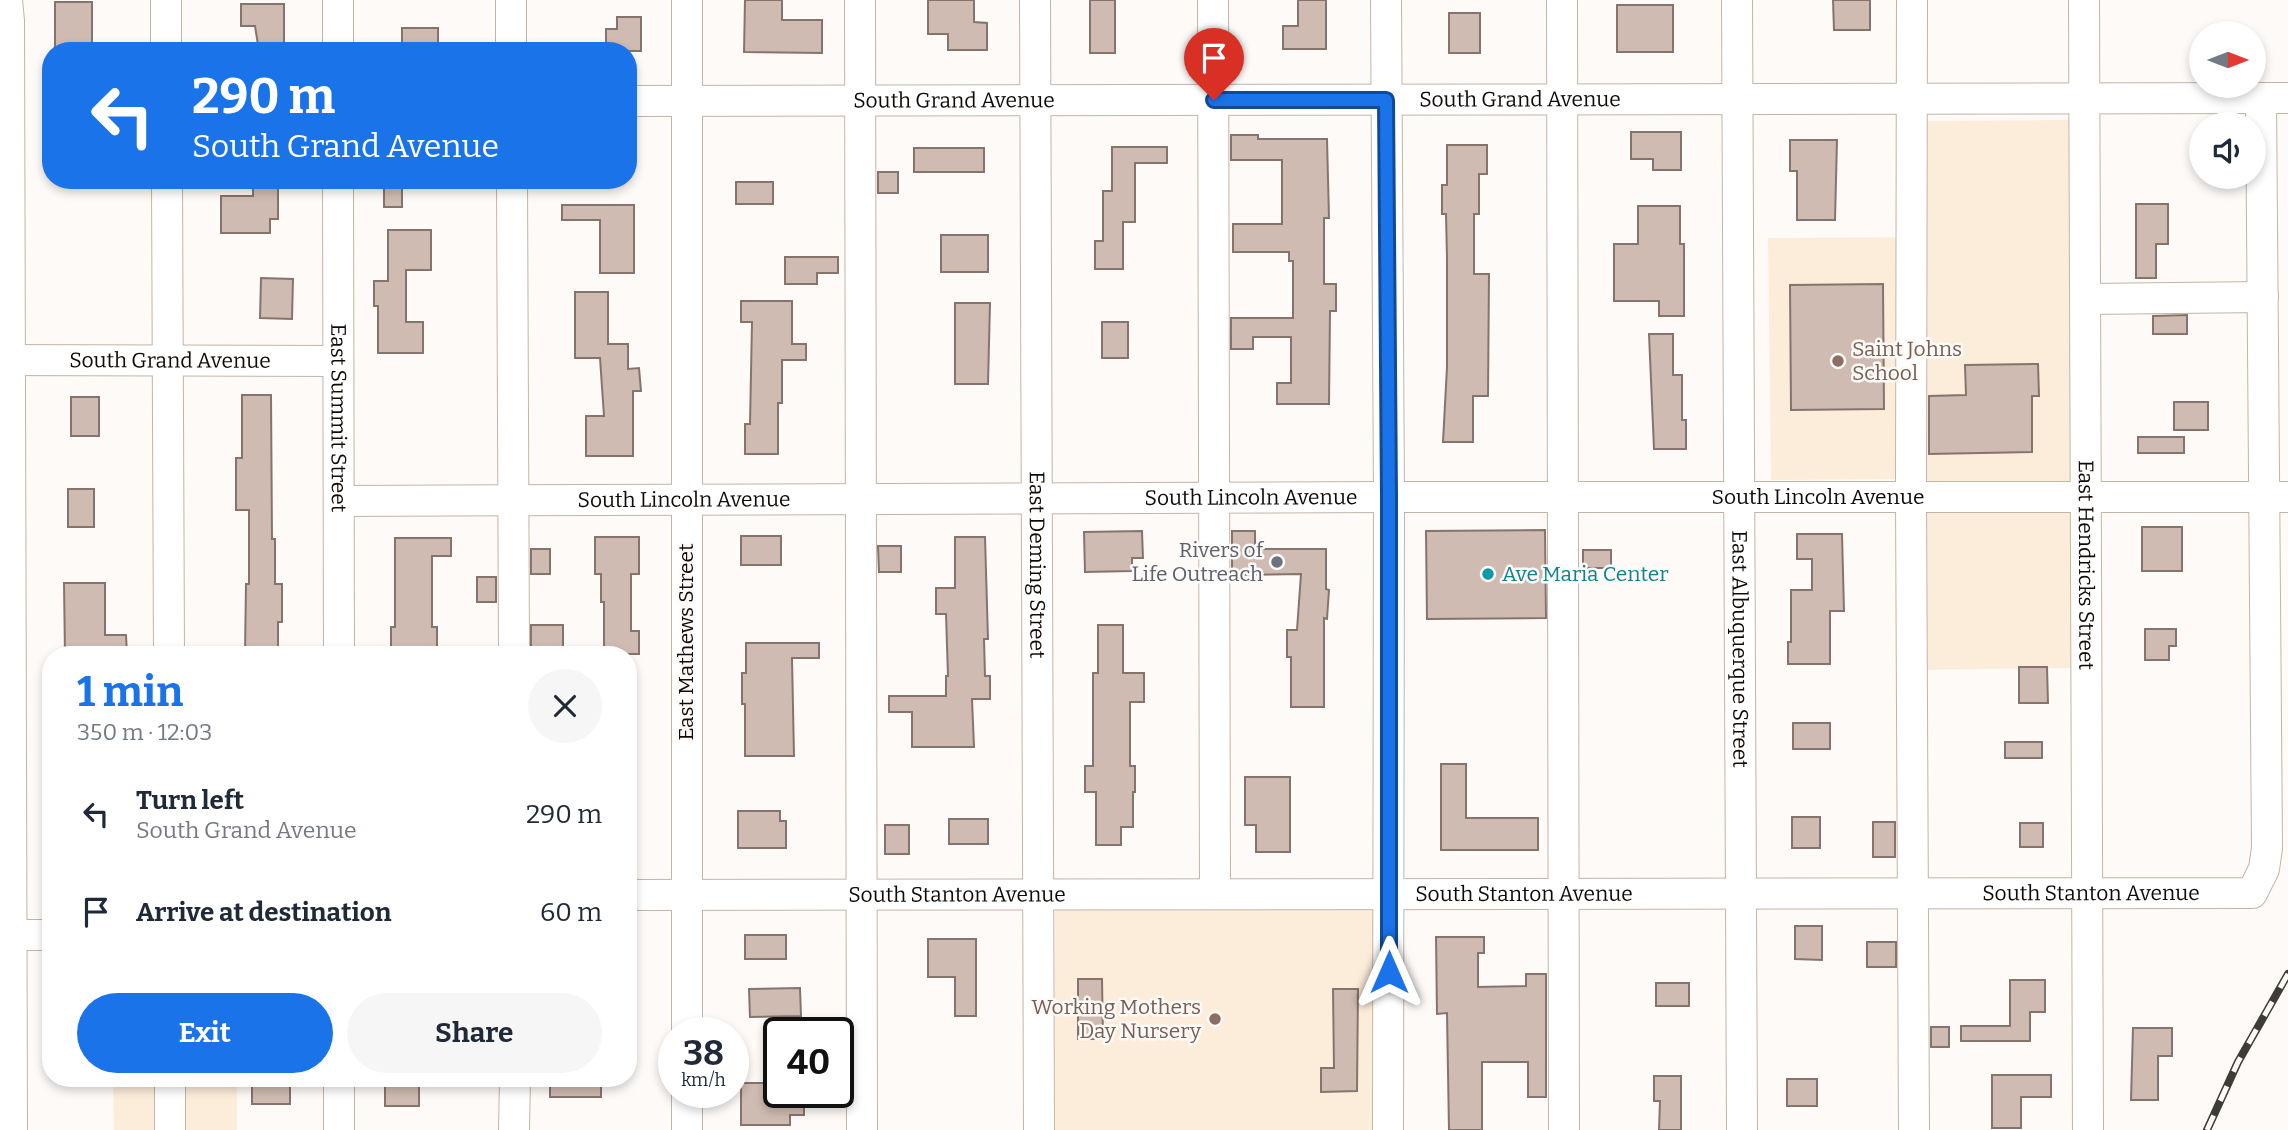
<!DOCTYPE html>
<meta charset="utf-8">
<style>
:root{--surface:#fff;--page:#f6f6f7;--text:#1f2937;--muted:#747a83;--accent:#1a73e8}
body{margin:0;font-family:Bitter,serif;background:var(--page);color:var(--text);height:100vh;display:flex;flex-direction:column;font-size:26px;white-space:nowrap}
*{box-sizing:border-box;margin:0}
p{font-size:23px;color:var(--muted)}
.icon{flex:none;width:38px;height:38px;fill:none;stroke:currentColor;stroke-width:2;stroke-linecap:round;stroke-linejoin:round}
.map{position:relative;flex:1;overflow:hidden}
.sheet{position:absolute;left:42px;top:646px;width:595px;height:441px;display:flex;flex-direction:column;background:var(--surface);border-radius:28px;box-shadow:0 4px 10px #0003}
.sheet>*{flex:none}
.top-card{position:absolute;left:42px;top:42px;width:595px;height:147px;border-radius:28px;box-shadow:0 4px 10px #0003;background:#1a73e8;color:#fff;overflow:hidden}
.needle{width:46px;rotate:90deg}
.buttons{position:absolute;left:2189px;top:21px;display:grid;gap:14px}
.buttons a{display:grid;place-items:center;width:77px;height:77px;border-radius:50%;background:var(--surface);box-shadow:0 4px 10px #0003;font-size:35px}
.speed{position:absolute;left:658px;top:1017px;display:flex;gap:14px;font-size:35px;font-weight:700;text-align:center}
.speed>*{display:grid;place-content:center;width:91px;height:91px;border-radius:50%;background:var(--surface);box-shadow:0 4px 10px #0003;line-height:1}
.speed small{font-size:18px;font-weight:400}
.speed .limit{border:4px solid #111;border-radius:10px;background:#fff;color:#111}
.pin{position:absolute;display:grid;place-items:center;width:60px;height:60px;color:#fff;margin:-72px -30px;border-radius:50% 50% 50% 0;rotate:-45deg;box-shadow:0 0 7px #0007}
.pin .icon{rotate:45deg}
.me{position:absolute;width:77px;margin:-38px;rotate:0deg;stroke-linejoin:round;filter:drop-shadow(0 0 5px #0008)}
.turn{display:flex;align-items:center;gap:24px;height:147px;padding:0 35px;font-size:32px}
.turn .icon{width:91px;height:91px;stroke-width:2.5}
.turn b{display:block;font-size:49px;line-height:60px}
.round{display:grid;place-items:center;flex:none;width:74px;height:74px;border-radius:37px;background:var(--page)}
.head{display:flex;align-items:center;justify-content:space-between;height:119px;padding:0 35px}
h1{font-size:42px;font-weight:700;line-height:52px;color:var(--accent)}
.cta{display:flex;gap:14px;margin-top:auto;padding:14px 35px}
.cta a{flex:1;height:80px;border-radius:42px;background:var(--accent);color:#fff;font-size:28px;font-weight:700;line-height:80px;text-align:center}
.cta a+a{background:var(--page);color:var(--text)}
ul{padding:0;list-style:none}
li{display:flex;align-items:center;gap:21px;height:98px;padding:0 35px}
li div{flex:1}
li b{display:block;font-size:26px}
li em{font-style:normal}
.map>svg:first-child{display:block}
.built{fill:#fceddb}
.building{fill:#cfbbb2;stroke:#86746c;stroke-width:2}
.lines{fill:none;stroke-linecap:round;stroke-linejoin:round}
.minor-casing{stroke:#c3b5a6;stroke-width:32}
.minor{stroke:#fff;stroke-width:30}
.rail-casing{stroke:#3f3b37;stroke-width:8}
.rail{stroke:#fdfaf7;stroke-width:5;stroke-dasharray:16;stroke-linecap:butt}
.route-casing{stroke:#114b97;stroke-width:18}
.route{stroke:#1a73e8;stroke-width:12}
.education-dot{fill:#8d6e63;stroke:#fdfaf7;stroke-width:2.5}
.worship-dot{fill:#6b7280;stroke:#fdfaf7;stroke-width:2.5}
.culture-dot{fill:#0f9aa8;stroke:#fdfaf7;stroke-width:2.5}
.labels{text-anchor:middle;stroke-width:5;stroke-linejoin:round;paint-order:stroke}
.street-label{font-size:21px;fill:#0f0a06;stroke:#fdfaf7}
.education-label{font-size:21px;fill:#785e54;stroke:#fdfaf7;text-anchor:start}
.worship-label{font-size:21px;fill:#5b616d;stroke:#fdfaf7;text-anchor:end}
.culture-label{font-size:21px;fill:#0d838f;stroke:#fdfaf7;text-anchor:start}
</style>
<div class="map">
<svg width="2288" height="1130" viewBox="0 0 2288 1130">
<rect width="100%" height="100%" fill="#fdfaf7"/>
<g class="built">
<polygon points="2070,120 2075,668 1919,670 1918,479 1771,480 1768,238 1923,237 1922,121"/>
<polygon points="1376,908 1376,1130 1055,1130 1055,909"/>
<polygon points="113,1078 237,1078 237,1130 114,1130"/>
</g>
<g class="building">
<polygon points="745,0 782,0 782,20 822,20 822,53 744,52"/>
<polygon points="928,0 974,0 974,22 987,23 987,50 948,50 948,34 928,34"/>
<rect x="1090" y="0" width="25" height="53"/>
<polygon points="1298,0 1326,0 1326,49 1283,49 1283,26 1298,26"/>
<polygon points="1833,0 1870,0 1870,30 1834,30"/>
<rect x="55" y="2" width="37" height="49"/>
<polygon points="241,4 284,4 284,51 259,51 255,26 241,26"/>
<rect x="1617" y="5" width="56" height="47"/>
<rect x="1449" y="13" width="31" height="40"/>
<polygon points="617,17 641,17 641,51 606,51 606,29 617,29"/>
<rect x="402" y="28" width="36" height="23"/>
<polygon points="1631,132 1681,132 1681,170 1653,170 1653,159 1631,159"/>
<polygon points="1231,135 1258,135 1258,139 1327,139 1329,218 1324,218 1324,284 1336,284 1336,311 1330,311 1329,404 1277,404 1277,383 1291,383 1291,337 1253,337 1253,349 1231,349 1231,318 1293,318 1293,261 1289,261 1289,252 1233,252 1233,224 1282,224 1282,160 1231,160"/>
<polygon points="1790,140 1837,140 1835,220 1797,220 1797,171 1790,171"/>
<polygon points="1447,145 1487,145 1487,174 1479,174 1479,214 1474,214 1474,274 1489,274 1488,396 1473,396 1473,442 1443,442 1447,367 1447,258 1446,214 1442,214 1442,185 1447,185"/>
<polygon points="1112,147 1167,147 1167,163 1135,163 1135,222 1123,222 1123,269 1095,269 1095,241 1103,241 1103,191 1112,191"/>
<rect x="914" y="148" width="70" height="24"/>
<rect x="878" y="172" width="20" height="21"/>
<polygon points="253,180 278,180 278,219 270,219 270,233 221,233 221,196 253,196"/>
<rect x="736" y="182" width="37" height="22"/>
<rect x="384" y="183" width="18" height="24"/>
<polygon points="2136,204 2168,204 2168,244 2156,244 2156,278 2136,278"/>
<polygon points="562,205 634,205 634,273 600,273 600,220 562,220"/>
<polygon points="1638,206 1680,206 1680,244 1684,244 1684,316 1659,316 1659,301 1614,301 1614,244 1638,244"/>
<polygon points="388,230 431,230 431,270 406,270 406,322 423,322 423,353 378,353 378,306 374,306 374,281 388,281"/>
<rect x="941" y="235" width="47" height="37"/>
<polygon points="785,257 838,257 838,273 817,273 817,284 785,284"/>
<polygon points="261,278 293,279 292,319 260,318"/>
<polygon points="1883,284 1884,409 1791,410 1790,285"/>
<polygon points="575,292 608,292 608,344 628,344 628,369 639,368 641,391 633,391 633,456 586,456 586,416 604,416 600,358 575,358"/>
<polygon points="741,301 792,301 792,344 806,344 806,360 782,360 782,403 778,403 778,454 745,454 745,424 750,424 752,322 741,322"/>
<polygon points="955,303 990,303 988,384 955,384"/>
<polygon points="2187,315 2187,334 2153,334 2153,316"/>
<rect x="1102" y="322" width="26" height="36"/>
<polygon points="1649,334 1673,334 1673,375 1682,375 1682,420 1686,420 1686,449 1654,449"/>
<polygon points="2038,364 2039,396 2032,396 2032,452 1929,454 1929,396 1966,395 1965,365"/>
<polygon points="242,395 271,395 272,539 275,539 275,584 282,584 282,622 278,622 278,654 245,654 246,584 249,584 249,510 236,510 236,458 242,458"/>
<rect x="71" y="397" width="28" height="39"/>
<rect x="2174" y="402" width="34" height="28"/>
<rect x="2138" y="437" width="46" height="16"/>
<rect x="68" y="489" width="26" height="38"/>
<rect x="2142" y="527" width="40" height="44"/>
<polygon points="1545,530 1546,618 1427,619 1426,531"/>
<polygon points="1142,531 1143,558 1132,558 1132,571 1085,572 1084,532"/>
<polygon points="1232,531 1255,531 1255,549 1326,549 1326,589 1329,590 1327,619 1324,618 1324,707 1291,707 1291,657 1287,657 1287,630 1297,630 1301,574 1232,575"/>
<polygon points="1797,534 1842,534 1844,611 1830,611 1830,664 1788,664 1788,642 1791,642 1791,590 1812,590 1812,559 1797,559"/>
<rect x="741" y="536" width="40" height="29"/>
<polygon points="595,537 639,537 639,574 631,574 631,631 639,631 639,654 604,654 604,602 601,602 601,574 595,574"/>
<polygon points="955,537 985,537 988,639 984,639 985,676 990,676 990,699 972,699 974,747 912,747 912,712 889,712 889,696 946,696 946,676 948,676 946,614 936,614 936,588 955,588"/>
<polygon points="395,538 451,538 451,556 432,556 432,627 437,627 437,654 391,654 391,627 395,627"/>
<polygon points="878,546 901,546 901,572 879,572"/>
<rect x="531" y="549" width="19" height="25"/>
<rect x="1583" y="550" width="28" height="18"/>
<rect x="477" y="577" width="19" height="25"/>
<polygon points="64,583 105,583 105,635 126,635 127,654 65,654"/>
<rect x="531" y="625" width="32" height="29"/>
<polygon points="1098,625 1123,625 1123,673 1144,673 1144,702 1130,702 1130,766 1135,766 1135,792 1133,792 1133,827 1121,827 1121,845 1096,845 1096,792 1085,792 1085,766 1093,766 1093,673 1098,673"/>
<polygon points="2145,629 2176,629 2176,646 2169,646 2169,660 2145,660"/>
<polygon points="746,643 819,643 819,658 792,658 794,756 745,756 745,704 742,704 742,673 746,673"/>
<polygon points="2019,667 2047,667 2048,703 2019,703"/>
<rect x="1793" y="723" width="37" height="26"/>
<rect x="2005" y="742" width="37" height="16"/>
<polygon points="1441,764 1466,764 1466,818 1538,818 1538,850 1441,850"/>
<polygon points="1245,777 1290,777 1290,852 1256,852 1256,825 1245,825"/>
<polygon points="738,811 780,811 780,821 786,821 786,848 738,848"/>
<rect x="1792" y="817" width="28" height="31"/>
<rect x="949" y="819" width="39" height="25"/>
<rect x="1873" y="822" width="22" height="35"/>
<rect x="2020" y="823" width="23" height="24"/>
<rect x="885" y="825" width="24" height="29"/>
<polygon points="1795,926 1822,926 1822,960 1795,959"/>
<rect x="745" y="935" width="41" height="24"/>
<polygon points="1436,937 1484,937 1484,953 1478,953 1478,987 1526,986 1526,974 1546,974 1546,1097 1528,1097 1528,1062 1482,1062 1482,1130 1449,1130 1447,1013 1437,1014"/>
<polygon points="928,939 976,939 976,1016 955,1016 955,977 928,977"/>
<rect x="1867" y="942" width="29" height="25"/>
<polygon points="1078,979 1102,979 1103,1039 1078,1039"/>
<polygon points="2010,980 2045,980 2045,1012 2030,1012 2030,1041 1961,1041 1961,1026 2010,1026"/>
<rect x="1656" y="983" width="33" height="23"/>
<polygon points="800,988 801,1016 750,1017 749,989"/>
<polygon points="1333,989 1358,989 1357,1091 1321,1092 1321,1068 1334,1068"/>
<rect x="1931" y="1027" width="18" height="20"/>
<polygon points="2133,1028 2172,1028 2172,1056 2158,1056 2158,1100 2131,1100"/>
<polygon points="1992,1075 2051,1075 2051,1097 2021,1097 2021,1128 1992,1128"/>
<polygon points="1654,1076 1681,1076 1681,1130 1659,1130 1660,1101 1654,1101"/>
<rect x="252" y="1078" width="38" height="26"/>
<rect x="550" y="1078" width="51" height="19"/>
<rect x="385" y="1079" width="34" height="27"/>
<rect x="1787" y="1079" width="30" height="27"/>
<polygon points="741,1083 779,1083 779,1092 804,1092 804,1115 790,1115 790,1125 741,1125"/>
</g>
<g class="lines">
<defs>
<g id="minor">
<polyline points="7,0 9,21 12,1130"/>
<polyline points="166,0 166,51"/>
<polyline points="338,0 338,51"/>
<polyline points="511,0 511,51"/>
<polyline points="687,0 687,1032"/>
<polyline points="860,0 862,1130"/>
<path id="s1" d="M1035,0L1039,1130"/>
<polyline points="1213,0 1215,894"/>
<polyline points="1386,0 1389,497 1388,1130"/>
<polyline points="1562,0 1564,1130"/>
<path id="s2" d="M1737,0L1742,1130"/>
<polyline points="1912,0 1911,497 1914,1130"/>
<path id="s3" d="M2084,0L2088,1130"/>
<path id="s4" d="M628,101L2288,98"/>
<polyline points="167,180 169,654"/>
<path id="s5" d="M338,180L339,654"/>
<polyline points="512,180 514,654"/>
<polyline points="2086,299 2263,297"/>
<path id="s6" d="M0,360L338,361"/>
<path id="s7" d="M339,501L1389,497H2288"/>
<path id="s8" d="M628,895L2252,893L2264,869L2267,848L2261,98"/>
<polyline points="0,935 51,935"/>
<polyline points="170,1130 170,1078"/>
<polyline points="339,1130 339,1078"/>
<polyline points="514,1130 515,1078"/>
<polyline points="687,1130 687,1092"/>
</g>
</defs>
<use href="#minor" class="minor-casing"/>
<use href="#minor" class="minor"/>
<defs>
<polyline id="rail" points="2207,1130 2238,1062 2288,974"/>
</defs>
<use href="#rail" class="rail-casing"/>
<use href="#rail" class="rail"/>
</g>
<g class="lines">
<defs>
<polyline id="route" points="1214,100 1386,100 1389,497 1389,972"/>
</defs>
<use href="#route" class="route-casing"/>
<use href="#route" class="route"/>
</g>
<g class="education-dot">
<circle cx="1838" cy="361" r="7"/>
<circle cx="1215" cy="1019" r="7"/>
</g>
<circle class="worship-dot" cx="1277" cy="562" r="7"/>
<circle class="culture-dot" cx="1488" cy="574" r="7"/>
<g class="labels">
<g class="street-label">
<text dy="7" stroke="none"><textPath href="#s4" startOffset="892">South Grand Avenue</textPath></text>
<text dy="7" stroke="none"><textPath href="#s4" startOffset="326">South Grand Avenue</textPath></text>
<text dy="7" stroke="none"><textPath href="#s6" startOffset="170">South Grand Avenue</textPath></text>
<text dy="7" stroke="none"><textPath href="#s5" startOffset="238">East Summit Street</textPath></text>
<text dy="7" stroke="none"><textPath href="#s7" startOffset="1479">South Lincoln Avenue</textPath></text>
<text dy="7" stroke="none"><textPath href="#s7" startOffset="912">South Lincoln Avenue</textPath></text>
<text dy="7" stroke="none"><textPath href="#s7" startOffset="345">South Lincoln Avenue</textPath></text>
<text dy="7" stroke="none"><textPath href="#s1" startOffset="565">East Deming Street</textPath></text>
<text dy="7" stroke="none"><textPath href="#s3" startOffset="565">East Hendricks Street</textPath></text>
<text transform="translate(686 642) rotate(-90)" y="7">East Mathews Street</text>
<text dy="7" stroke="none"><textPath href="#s2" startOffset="649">East Albuquerque Street</textPath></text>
<text dy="7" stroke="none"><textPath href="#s8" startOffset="896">South Stanton Avenue</textPath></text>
<text dy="7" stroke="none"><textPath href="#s8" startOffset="1463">South Stanton Avenue</textPath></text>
<text dy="7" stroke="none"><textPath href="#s8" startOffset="329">South Stanton Avenue</textPath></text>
</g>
<g class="education-label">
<text x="1852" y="356">Saint Johns<tspan x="1852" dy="24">School</tspan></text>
<text x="1201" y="1014" text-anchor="end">Working Mothers<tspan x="1201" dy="24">Day Nursery</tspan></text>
</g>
<g class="worship-label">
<text x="1263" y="557">Rivers of<tspan x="1263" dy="24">Life Outreach</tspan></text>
</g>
<g class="culture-label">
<text x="1502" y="581">Ave Maria Center</text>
</g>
</g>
</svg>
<div class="buttons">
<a><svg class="needle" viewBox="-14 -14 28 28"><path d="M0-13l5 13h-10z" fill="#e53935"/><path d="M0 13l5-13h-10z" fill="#747a83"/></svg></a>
<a><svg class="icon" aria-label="sound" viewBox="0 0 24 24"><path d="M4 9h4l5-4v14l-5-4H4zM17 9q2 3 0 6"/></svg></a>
</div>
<div class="speed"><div>38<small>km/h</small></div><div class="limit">40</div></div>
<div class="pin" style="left:1214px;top:100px;background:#d93025"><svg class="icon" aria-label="arrive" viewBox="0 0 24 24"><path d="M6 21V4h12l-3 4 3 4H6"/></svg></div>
<svg class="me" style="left:1389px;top:972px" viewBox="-20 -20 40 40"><path d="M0-17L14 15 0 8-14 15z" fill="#1a73e8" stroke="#fff" stroke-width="4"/></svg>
<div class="top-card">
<div class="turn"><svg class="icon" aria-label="left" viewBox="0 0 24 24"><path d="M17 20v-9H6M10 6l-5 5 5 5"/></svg><div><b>290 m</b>South Grand Avenue</div></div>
</div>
<section class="sheet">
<div class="head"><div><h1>1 min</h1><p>350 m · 12:03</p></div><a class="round"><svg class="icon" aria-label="close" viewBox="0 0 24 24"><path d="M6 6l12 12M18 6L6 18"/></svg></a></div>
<ul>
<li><svg class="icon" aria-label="left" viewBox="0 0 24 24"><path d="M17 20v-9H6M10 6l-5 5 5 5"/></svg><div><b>Turn left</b><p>South Grand Avenue</p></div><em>290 m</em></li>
<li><svg class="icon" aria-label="arrive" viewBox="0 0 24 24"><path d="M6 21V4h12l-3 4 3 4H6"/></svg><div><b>Arrive at destination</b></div><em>60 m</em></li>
</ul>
<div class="cta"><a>Exit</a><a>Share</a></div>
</section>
</div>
